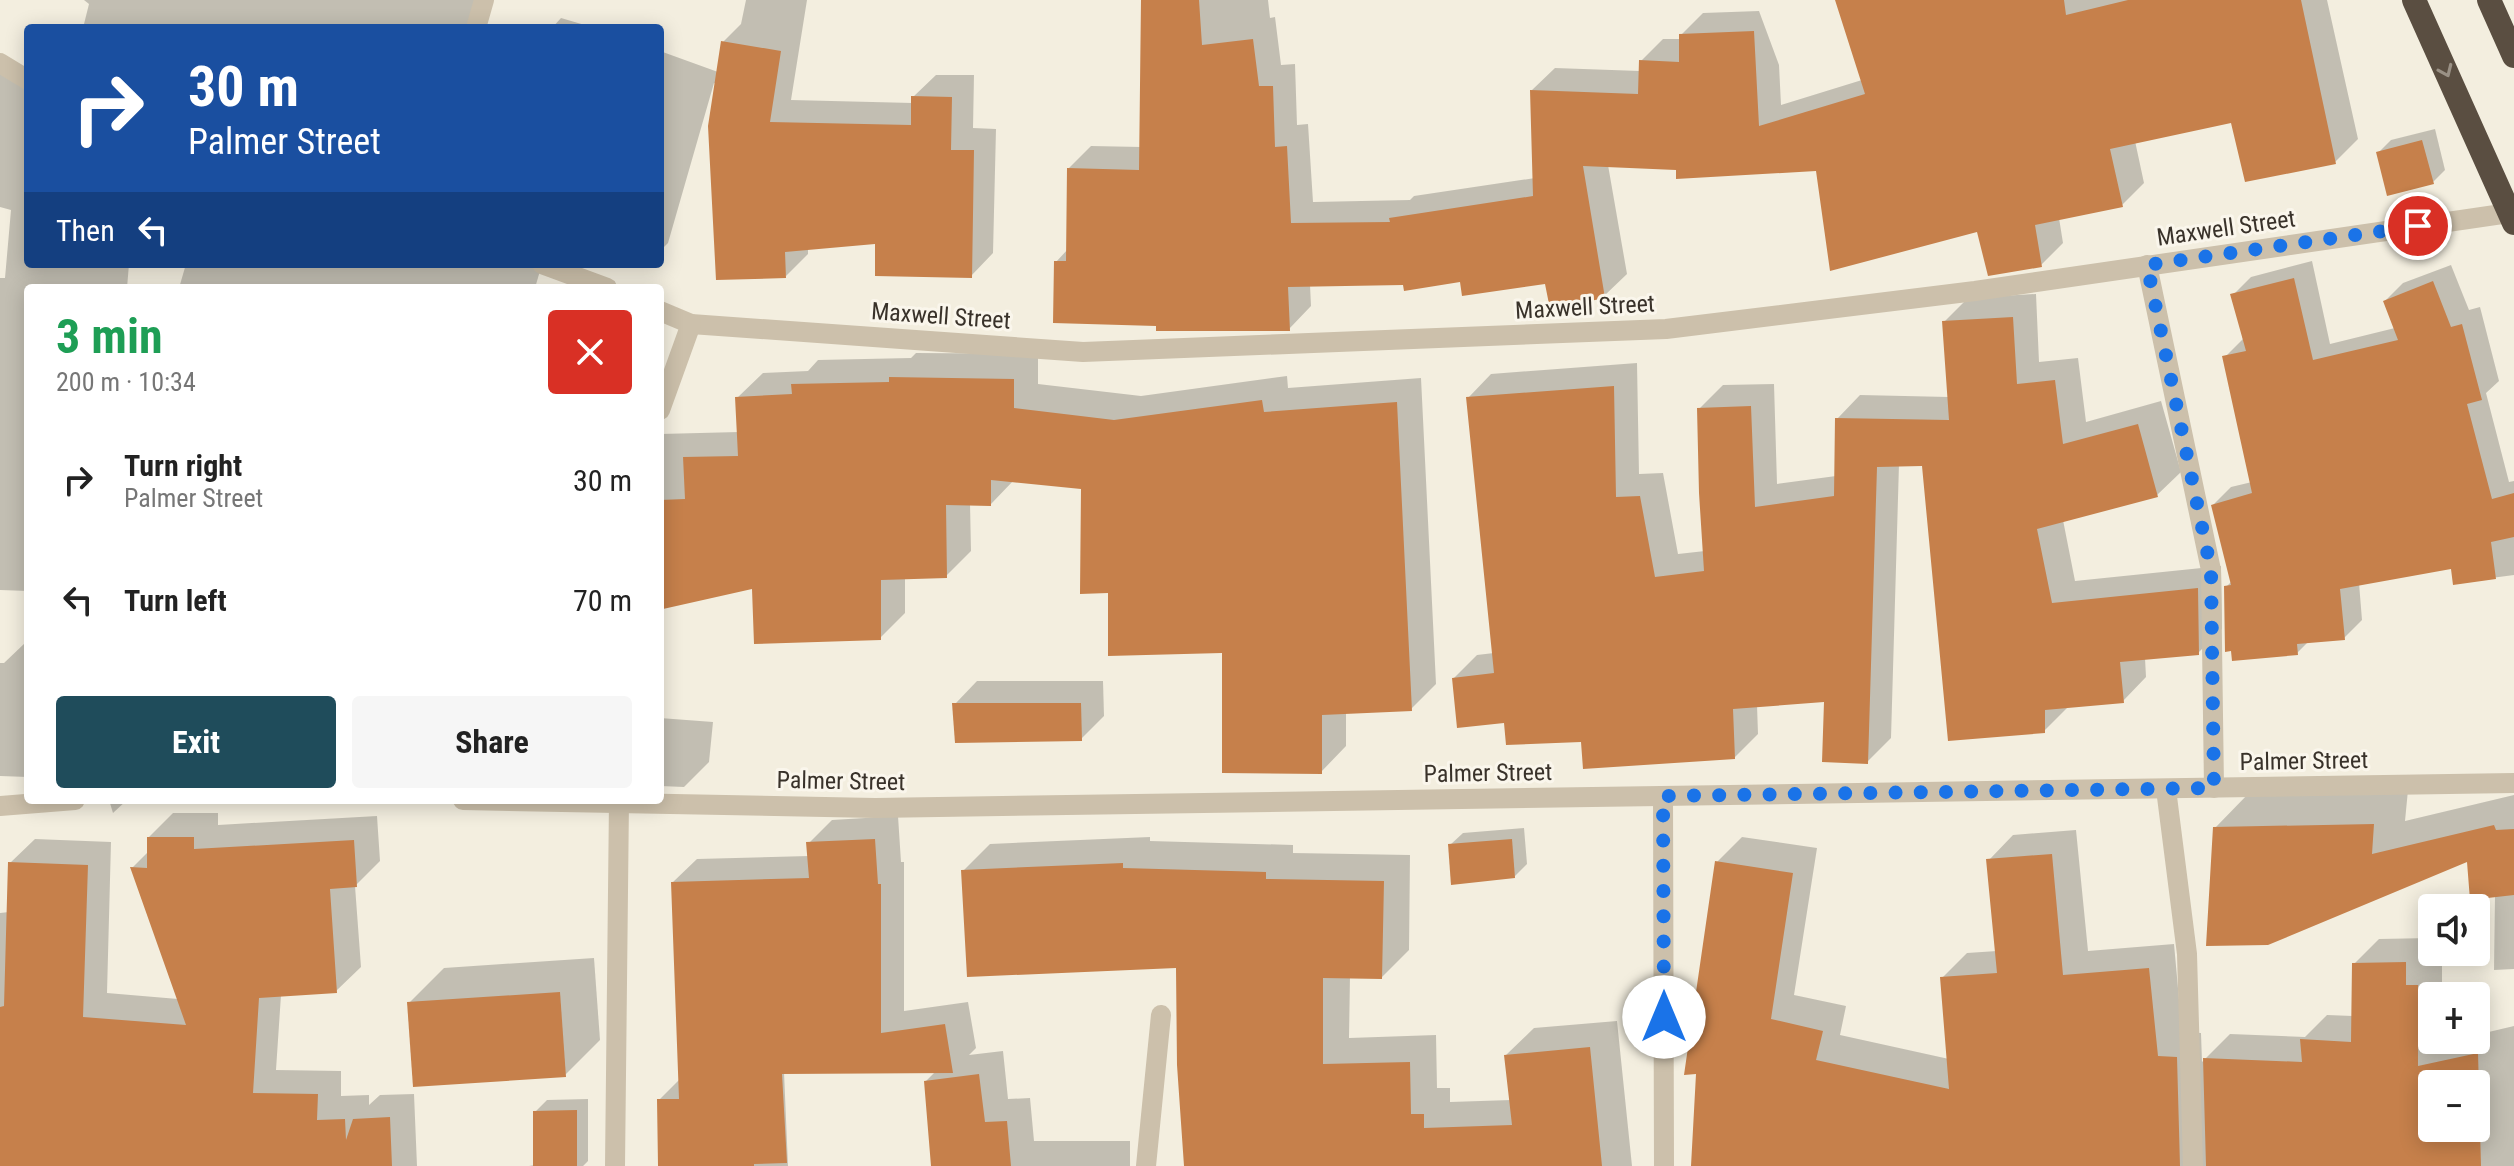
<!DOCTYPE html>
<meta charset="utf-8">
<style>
:root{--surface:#fff;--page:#f6f6f6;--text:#222;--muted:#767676;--accent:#1f4c5b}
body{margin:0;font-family:"Roboto Condensed",sans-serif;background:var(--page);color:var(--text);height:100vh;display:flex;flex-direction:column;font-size:30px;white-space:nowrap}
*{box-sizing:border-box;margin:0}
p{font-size:26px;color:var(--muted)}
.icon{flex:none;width:44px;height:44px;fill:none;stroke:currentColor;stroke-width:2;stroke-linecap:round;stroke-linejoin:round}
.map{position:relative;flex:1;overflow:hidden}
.sheet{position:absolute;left:24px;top:284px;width:640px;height:520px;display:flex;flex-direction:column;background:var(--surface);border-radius:8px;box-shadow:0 4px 20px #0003}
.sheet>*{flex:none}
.guide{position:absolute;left:24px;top:24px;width:640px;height:244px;border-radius:8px;box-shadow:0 4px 20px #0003;background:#1a4fa0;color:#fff;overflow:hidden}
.controls{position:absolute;left:2418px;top:894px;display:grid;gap:16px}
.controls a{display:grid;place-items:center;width:72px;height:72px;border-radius:8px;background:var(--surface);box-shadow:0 4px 20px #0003;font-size:40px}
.pin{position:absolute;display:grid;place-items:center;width:68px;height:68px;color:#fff;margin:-34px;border:4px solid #fff;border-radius:50%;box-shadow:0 2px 8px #0007}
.me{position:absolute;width:88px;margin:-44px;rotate:0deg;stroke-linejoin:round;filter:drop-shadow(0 0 6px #0008)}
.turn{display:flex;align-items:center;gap:28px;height:168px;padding:0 32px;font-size:36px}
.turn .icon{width:104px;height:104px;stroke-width:2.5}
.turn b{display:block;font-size:56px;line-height:68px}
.then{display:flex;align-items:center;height:76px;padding:0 32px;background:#0003;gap:16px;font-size:30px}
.round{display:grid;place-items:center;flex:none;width:84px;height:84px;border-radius:8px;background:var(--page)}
.head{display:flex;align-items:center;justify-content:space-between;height:136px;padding:0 32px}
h1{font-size:48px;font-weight:700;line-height:60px;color:#1e9e55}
.action{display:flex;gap:16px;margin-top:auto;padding:16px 32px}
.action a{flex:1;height:92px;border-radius:8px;background:var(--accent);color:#fff;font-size:32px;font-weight:700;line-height:92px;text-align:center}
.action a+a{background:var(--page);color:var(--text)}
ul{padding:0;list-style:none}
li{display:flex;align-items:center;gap:24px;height:120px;padding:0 32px}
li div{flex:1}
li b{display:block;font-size:30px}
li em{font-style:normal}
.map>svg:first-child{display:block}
.shadow{fill:#0003;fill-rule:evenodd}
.building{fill:#c6804b;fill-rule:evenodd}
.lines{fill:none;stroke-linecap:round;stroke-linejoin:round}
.minor{stroke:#ccc0ab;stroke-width:20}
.highway{stroke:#5a4e41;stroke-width:24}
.oneway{stroke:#9a9185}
.route{stroke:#1a73e8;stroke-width:14;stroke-dasharray:0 25.2}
.labels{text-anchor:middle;stroke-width:6;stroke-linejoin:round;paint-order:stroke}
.street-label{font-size:24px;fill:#39322a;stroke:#faf6ec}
</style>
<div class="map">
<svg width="2514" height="1166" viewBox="0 0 2514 1166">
<rect width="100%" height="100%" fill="#f3eedf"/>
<g class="shadow">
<polygon points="84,0 486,0 479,28 83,28 89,4"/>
<polygon points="746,0 807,0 791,100 913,103 913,97 936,75 974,75 973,128 996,129 993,253 971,276 877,242 808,248 808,254 786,276 716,84 714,83 668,243 660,251 660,51 718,72 723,42 741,24"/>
<polygon points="1161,0 1268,0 1270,18 1275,17 1281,65 1295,64 1297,125 1308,124 1313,202 1410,200 1414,196 1535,178 1532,90 1555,68 1640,71 1641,61 1663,39 1681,39 1681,35 1703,13 1759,11 1779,65 1781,105 1862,80 2063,0 2327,0 2358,139 2335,162 2233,120 2135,141 2144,183 2122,205 2059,218 2063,243 2041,265 1979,229 1818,169 1608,165 1627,274 1604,296 1547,282 1461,280 1310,285 1311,306 1289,329 1158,324 1056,262 1068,249 1069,168 1091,146 1142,147"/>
<polygon points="561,18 595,28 552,28"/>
<polygon points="0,64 28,72 28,264 129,264 127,288 28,288 28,591 0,590 0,278 5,278 11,210 0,207"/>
<polygon points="2435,129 2445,170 2433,182 2378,153 2391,140"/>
<polygon points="2312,261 2330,344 2395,328 2385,301 2403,283 2451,265 2469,310 2480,307 2499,381 2486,393 2509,482 2514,481 2514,575 2461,582 2419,458 2359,583 2362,620 2344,638 2309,641 2297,653 2226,587 2232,581 2213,505 2231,487 2252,482 2225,357 2243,339 2233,295 2251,277"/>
<polygon points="186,264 542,264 535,288 179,288"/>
<polygon points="629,264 647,264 643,268"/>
<polygon points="2036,294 2039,362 2078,358 2086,422 2161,401 2181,472 2157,495 2063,520 2075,581 2221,566 2222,629 2198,653 2145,658 2146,677 2123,701 2068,707 2044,731 1924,464 1899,464 1891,738 1867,762 1826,700 1757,705 1758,734 1734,758 1582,740 1506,721 1454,678 1477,655 1494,653 1468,398 1491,374 1637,363 1639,474 1663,473 1678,554 1705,551 1699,409 1723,385 1774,384 1777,484 1836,476 1837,419 1860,395 1949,397 1944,322 1968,298"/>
<polygon points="916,353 1038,354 1038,384 1141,396 1287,376 1288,388 1421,378 1436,684 1411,709 1346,712 1346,746 1321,772 1224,651 1110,591 1083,487 1014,480 991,504 970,503 971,551 946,576 905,577 905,613 880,638 754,587 660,608 660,434 739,432 737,398 763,373 808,371 818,360 911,358"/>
<polygon points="25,643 28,643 28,777 0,776 0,663 4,663"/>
<polygon points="977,681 1103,681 1104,716 1081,739 955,704"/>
<polygon points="660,718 713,722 709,762 684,787 660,786"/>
<polygon points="2408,790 2405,821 2514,795 2514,969 2494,970 2495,895 2469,859 2268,943 2215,828 2249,793"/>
<polygon points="109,800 127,800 113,813"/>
<polygon points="173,813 218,813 218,825 377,816 380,861 355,886 361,967 336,991 281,995 276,1070 341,1071 341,1096 369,1095 369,1105 380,1095 414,1094 417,1166 0,1166 0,913 9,912 10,863 35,839 111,842 107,993 178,999 132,868 149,851 149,837"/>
<polygon points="898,816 901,862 904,862 904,1011 968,1002 976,1048 969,1055 1003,1051 1008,1099 1030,1098 1034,1141 1130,1141 1130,1166 933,1166 926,1081 936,1071 784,1072 788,1166 660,1166 659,1100 680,1079 673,882 697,859 809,856 809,843 832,820"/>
<polygon points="1524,828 1527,864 1514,877 1450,845 1463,833"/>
<path d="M2076,830L2088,951L2174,944L2182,1032L2201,1033L2202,1062L2230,1034L2305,1037L2327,1015L2353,1016L2354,964L2379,939L2430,938V961H2442V996H2432V1040H2443V1043L2454,1040H2476V1035L2514,1026V1166H1693L1717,862L1742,837L1817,848L1794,995L1846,1006L1840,1035L1949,1059L1942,978L1967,953L1997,951L1989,860L2013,835ZM2432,1084H2476V1128H2432Z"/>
<polygon points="1150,837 1150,841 1293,845 1293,853 1410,855 1409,950 1382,977 1350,976 1349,1038 1436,1035 1437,1088 1450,1088 1450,1102 1511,1100 1506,1055 1534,1028 1617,1021 1632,1166 1186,1166 1175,934 963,871 990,844"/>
<polygon points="594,958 600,1040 565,1075 409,1003 444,968"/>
<polygon points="588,1099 588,1161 583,1166 529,1166 535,1165 535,1112 547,1100"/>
</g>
<g class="building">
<polygon points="1141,0 1199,0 1202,45 1253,39 1259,86 1273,86 1275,147 1287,146 1291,223 1390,222 1389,218 1533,196 1530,90 1638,94 1639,60 1679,62 1679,34 1754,31 1759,126 1865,94 1835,0 2064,0 2066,15 2128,0 2301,0 2336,164 2245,182 2231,123 2110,149 2123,207 2035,225 2042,267 1988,276 1977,232 1830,271 1816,171 1676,179 1676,170 1583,166 1605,298 1550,309 1545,284 1462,296 1460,282 1404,291 1403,285 1288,287 1290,331 1156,331 1156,326 1053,323 1054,261 1066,261 1067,168 1139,170"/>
<polygon points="721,41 781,51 770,122 911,125 911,96 952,97 951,150 974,150 972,278 875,276 875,244 785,252 786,278 716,280 708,126"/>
<polygon points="2422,140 2434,184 2387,196 2376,152"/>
<polygon points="2294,278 2313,360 2398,340 2383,301 2433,281 2451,327 2462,324 2482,400 2467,404 2492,499 2514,493 2514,537 2491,542 2496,579 2453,585 2451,569 2340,589 2345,640 2297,644 2298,655 2232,661 2231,651 2225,652 2224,586 2231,585 2211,505 2252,493 2222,356 2246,351 2230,294"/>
<polygon points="2013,317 2017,384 2055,380 2063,444 2138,424 2158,497 2037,529 2052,603 2198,588 2199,655 2120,662 2124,703 2045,710 2045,733 1948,741 1922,466 1877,467 1868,764 1822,762 1824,702 1733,709 1735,759 1583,769 1581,742 1506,745 1504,723 1457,728 1452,678 1494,673 1466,397 1614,386 1616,497 1640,496 1655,577 1704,571 1699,493 1697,408 1751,406 1755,507 1834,496 1835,418 1949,420 1942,321"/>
<polygon points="889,377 1014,379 1014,408 1114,420 1262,400 1264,412 1397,402 1412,711 1322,715 1322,774 1222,773 1222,653 1108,656 1108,593 1080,594 1081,489 991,480 991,506 946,505 947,578 881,580 881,640 754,644 752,589 663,609 660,500 685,499 683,457 738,456 735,397 792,394 791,384 889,382"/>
<polygon points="952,703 1081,703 1082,741 955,743"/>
<polygon points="2374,824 2372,854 2494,825 2496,830 2514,829 2514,895 2470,900 2467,862 2268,945 2206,946 2213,827"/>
<polygon points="147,837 194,837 194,849 354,840 357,887 330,889 337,993 259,998 253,1093 318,1094 317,1120 345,1119 346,1140 353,1119 390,1117 392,1166 0,1166 0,1007 4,1006 8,862 88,865 83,1017 186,1025 130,867 147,868"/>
<polygon points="875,839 878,884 881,884 881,1033 945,1024 953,1073 782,1074 787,1163 754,1164 754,1166 658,1166 657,1099 679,1099 671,882 809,878 806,842"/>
<polygon points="1512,839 1515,878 1451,885 1448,844"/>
<polygon points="2052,854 2063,975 2149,968 2158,1056 2177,1057 2180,1166 1691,1166 1696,1074 1684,1075 1715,861 1793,873 1771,1019 1823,1031 1816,1060 1949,1089 1940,977 1997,973 1986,859"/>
<polygon points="1123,863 1123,868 1266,872 1266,879 1384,881 1382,979 1323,978 1323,1064 1410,1062 1411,1114 1424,1114 1424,1128 1512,1125 1504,1055 1590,1047 1602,1166 1184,1166 1177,1065 1176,968 967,977 961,870"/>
<path d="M2406,962V985H2418V1066L2478,1053L2481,1166H2206L2203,1058L2302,1062L2300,1039L2351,1042L2352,963ZM2432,1084H2476V1128H2432Z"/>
<polygon points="560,992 566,1077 413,1087 407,1002"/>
<polygon points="979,1074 985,1122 1007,1121 1011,1166 931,1166 924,1081"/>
<polygon points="577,1110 577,1166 533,1166 533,1111"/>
</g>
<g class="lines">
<g class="minor">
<polyline points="476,28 484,0"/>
<polyline points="0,63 28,80"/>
<polyline points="542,264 607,288"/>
<polyline points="2147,265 2211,570 2214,788"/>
<polyline points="660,311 691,324 1083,352 1666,329 1975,291 2509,213"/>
<polyline points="660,410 691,324"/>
<polyline points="2166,789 2187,954 2193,1166"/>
<polyline points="1663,796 1664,1166"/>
<polyline points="463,800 875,808 2514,783"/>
<polyline points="0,806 75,800"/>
<polyline points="615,1166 619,800"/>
<polyline points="1146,1166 1161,1015"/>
</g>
<g class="highway">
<polyline points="2414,0 2514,223"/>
<polyline points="2489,0 2514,56"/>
</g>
</g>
<defs><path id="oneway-chevron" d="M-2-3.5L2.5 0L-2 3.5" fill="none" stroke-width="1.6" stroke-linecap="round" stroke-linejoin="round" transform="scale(2)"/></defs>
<use class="oneway" href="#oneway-chevron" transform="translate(2446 71) rotate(66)"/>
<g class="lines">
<polyline class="route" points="1664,1017 1663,796 2214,788 2211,570 2147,265 2418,226"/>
</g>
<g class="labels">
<g class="street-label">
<text transform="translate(2226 228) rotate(-8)" y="8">Maxwell Street</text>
<text transform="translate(1585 307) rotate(-3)" y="8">Maxwell Street</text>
<text transform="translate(941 316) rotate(4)" y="8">Maxwell Street</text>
<text transform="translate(2304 761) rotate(-1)" y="8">Palmer Street</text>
<text transform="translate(1488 773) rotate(-1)" y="8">Palmer Street</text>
<text transform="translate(841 781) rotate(1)" y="8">Palmer Street</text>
</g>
</g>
</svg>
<div class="controls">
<a><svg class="icon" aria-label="sound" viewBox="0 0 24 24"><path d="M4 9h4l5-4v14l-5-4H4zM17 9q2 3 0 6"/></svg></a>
<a>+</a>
<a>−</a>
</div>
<div class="pin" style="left:2418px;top:226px;background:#d93025"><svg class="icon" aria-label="arrive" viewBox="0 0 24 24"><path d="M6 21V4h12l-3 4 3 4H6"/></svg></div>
<svg class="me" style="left:1664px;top:1017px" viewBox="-20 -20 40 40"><circle r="19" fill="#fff"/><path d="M0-13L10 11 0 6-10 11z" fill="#1a73e8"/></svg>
<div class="guide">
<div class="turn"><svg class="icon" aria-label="right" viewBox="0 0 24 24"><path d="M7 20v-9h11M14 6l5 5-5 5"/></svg><div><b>30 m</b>Palmer Street</div></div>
<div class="then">Then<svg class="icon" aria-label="left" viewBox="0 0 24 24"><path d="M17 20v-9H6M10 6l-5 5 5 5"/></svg></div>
</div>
<section class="sheet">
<div class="head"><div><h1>3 min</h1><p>200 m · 10:34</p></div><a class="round" style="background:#d93025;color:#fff"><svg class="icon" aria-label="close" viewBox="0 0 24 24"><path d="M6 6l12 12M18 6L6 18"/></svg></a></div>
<ul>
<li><svg class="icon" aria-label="right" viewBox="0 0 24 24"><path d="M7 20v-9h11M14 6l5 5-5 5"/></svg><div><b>Turn right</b><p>Palmer Street</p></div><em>30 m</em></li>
<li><svg class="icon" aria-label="left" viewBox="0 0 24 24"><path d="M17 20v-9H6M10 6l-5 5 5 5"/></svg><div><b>Turn left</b></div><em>70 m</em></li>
</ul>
<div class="action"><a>Exit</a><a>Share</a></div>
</section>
</div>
